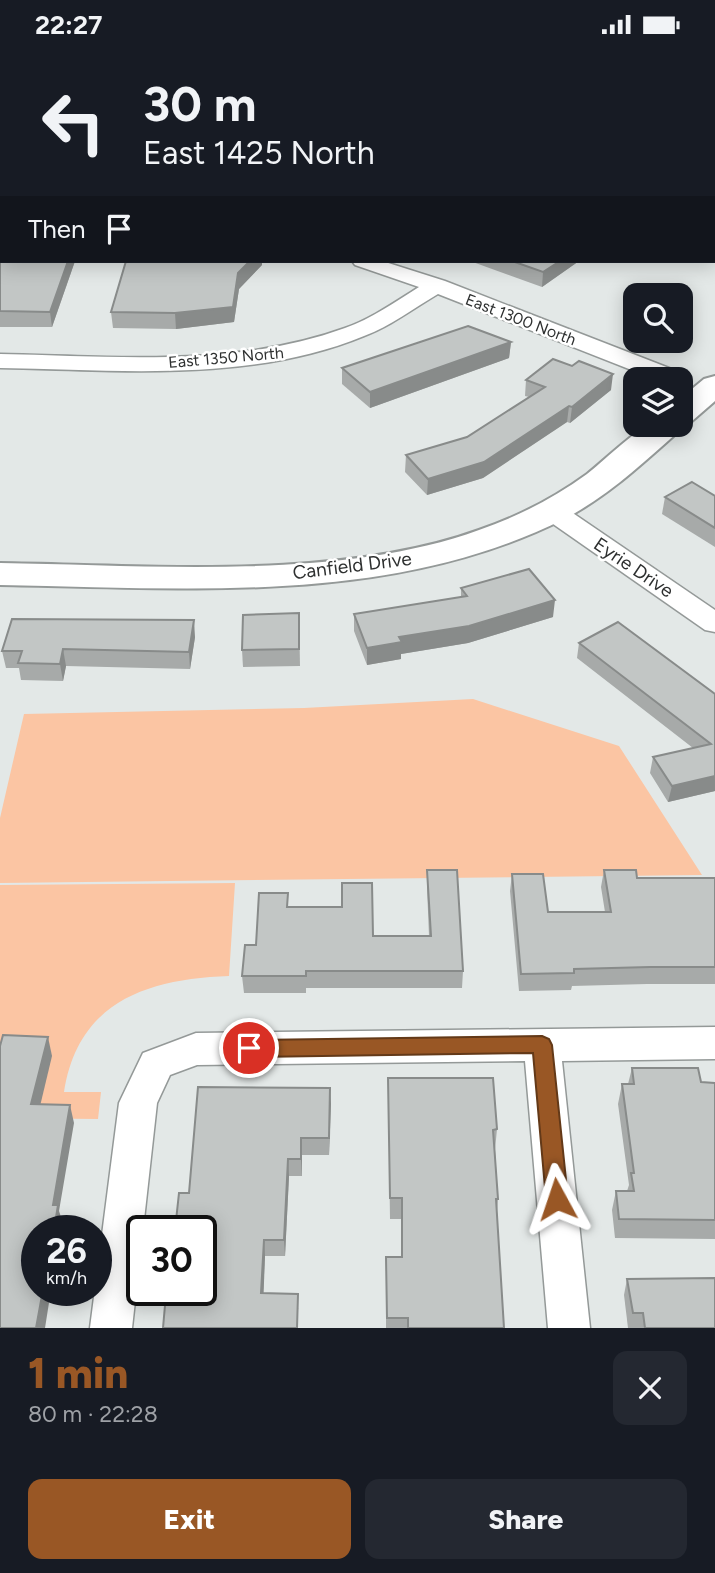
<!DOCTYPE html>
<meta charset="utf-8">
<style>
:root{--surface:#171b24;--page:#242831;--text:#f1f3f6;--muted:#9ea1a6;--accent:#995725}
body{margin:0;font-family:Figtree,sans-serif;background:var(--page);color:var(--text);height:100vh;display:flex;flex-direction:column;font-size:26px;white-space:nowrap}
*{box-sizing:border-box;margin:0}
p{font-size:23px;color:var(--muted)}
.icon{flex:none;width:38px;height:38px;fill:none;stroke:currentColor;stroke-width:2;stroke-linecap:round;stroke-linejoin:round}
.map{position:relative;height:1279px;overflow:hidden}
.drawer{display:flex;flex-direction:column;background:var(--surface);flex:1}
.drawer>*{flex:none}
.hud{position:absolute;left:0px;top:0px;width:716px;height:214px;box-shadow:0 4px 18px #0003;background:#171b24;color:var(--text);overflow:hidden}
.buttons{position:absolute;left:623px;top:234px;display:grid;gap:14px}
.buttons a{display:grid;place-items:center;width:70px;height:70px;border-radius:14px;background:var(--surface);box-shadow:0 4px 18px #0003;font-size:35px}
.speed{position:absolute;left:21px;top:1166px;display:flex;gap:14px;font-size:35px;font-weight:700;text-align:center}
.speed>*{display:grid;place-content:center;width:91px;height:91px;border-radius:50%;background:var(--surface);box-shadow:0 4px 18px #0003;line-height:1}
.speed small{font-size:18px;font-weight:400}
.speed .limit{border:4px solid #111;border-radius:10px;background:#fff;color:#111}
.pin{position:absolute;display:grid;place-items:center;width:60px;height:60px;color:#fff;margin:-30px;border:4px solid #fff;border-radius:50%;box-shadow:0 2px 7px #0007}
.me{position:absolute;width:77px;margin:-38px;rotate:355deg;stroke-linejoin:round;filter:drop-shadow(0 0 5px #0008)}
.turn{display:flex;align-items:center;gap:24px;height:147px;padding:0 28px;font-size:32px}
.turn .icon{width:91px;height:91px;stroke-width:2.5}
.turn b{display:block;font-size:49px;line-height:60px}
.then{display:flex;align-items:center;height:66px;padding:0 28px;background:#0003;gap:14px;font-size:26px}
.round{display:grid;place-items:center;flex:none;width:74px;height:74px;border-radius:14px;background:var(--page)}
.headline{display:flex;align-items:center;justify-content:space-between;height:119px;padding:0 28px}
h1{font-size:42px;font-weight:800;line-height:52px;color:var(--accent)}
.button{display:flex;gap:14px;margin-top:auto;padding:14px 28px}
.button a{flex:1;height:80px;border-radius:14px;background:var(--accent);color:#fff;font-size:28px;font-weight:800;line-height:80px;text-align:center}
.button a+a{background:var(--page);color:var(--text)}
.status{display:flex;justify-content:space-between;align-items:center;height:49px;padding:0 35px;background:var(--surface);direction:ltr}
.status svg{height:19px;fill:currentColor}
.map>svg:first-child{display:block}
.green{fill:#fbc5a3}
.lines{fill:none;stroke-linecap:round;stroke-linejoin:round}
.street-casing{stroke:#949998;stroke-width:3}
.secondary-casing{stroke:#949998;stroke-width:4}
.street{fill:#fff;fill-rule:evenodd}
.secondary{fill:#fff;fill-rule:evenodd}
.wall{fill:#a7aaa9}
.shaded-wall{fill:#888b8a}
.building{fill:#c2c6c5;stroke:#888b8a;stroke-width:2}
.route{fill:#995725;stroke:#633918;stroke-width:2}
.labels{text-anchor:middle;stroke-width:5;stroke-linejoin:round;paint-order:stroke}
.far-street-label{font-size:16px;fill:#2e3030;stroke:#fff}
.street-label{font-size:19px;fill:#2e3030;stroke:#fff}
</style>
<div class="status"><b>22:27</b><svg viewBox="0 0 49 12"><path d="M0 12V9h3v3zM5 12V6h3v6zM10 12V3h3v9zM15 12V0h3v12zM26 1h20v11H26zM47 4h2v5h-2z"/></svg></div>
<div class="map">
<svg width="715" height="1279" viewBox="0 0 715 1279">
<rect width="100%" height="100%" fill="#e3e8e7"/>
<g class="green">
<polygon points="473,650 619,697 702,826 0,834 0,769 24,665 304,659"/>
<path d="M235,834L229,927C148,930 78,952 64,1043H101L98,1070L0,1069V836Z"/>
</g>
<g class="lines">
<defs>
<g id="street">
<rect x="0" y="155" width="2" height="12"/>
<rect x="714" y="160" width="1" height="13"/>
<path d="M352,212H382L445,232L687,326L691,331L687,336L681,338V331H657L438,245C414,259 391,277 364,287C250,334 121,321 0,319V305C114,307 235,319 345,279C371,270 395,253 419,238L355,216Z"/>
<polygon points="552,454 561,456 715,561 715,583 705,581 543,468 539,462 543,456"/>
<polygon points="715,978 715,1010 562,1012 590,1279 548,1279 525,1012 197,1016 170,1026 157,1054 132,1279 90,1279 119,1054 143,1004 196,984"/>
</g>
<path id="secondary" d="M715,327V352L692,372L682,374L683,376L678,383C643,414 607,448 564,470C390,557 188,539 0,536V514C148,516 339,532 479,481C517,468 554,449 587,425C599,416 638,379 649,376C658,374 671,376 681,376V349L704,330Z"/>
</defs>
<use href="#street" class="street-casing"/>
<use href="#secondary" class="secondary-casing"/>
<use href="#street" class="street"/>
<use href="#secondary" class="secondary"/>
</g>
<g class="wall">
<polygon points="0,0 715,0 715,137 714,137 714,2 2,2 2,135 0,135"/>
<polygon points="0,178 75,212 52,278 0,278"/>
<polygon points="470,212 579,212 542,238"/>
<polygon points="262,216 239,240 234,273 176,280 113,279 111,263"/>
<polygon points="511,293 509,309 370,359 342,335 342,319"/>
<polygon points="526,331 611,341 570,374 567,373 483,429 427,446 405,423 406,406 467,388 529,348 525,347"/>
<polygon points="715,447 715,498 662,465 665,448"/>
<polygon points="461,539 553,568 468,594 401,605 401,610 367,616 354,582 354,565 461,548"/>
<polygon points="299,564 300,617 243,618 242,601"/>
<polygon points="195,588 190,620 66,617 63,632 21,631 19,619 6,619 2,602"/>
<polygon points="579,594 715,645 715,742 668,753 650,724 653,708 693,699 577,609"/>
<polygon points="427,821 463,922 462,939 306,939 306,944 244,944 242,927 256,896 288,858 373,887 429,887 427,838"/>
<polygon points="604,821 637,829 715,829 715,935 647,935 572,937 571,941 519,942 510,842 512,825 548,863 605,863 601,838"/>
<polygon points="632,1019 701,1033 715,1034 715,1190 615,1189 612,1161 616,1142 627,1142 629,1136 618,1055 622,1035 628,1035"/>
<polygon points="388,1029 497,1080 495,1101 498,1150 497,1162 504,1279 386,1279 386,1208 401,1208 401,1170 390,1170"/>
<polygon points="330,1039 329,1106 302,1106 302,1127 289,1127 285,1207 265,1207 263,1244 299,1260 176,1245 189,1144"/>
<polygon points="627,1230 715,1279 628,1279 624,1246"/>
</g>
<g class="shaded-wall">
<polygon points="68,212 75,212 52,278 50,263"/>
<polygon points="250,212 262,212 262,216 239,240 234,273 176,280 175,264 238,224"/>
<polygon points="560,212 579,212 542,238 543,223"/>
<polygon points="511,293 509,309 370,359 370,343"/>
<polygon points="613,325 611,341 570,374 572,358"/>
<polygon points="569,357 567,373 483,429 427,446 428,430"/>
<polygon points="555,551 553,568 468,594 401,605 401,610 367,616 367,599 399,588"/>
<polygon points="194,571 195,588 190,620 189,603"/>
<polygon points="63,600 66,617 63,632 60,615"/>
<polygon points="715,727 715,742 668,753 672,737"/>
<polygon points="48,988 52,1007 36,1074 31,1055"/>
<polygon points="330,1039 331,1055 329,1106 329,1089"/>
<polygon points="70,1056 74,1074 59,1162 63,1174 61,1181 54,1181 53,1156"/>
<polygon points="301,1089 302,1106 302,1127 301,1110"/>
<polygon points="288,1110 289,1127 285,1207 284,1191"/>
<polygon points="264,1191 265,1207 263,1260 261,1244"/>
<polygon points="43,1241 51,1241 45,1279 36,1279"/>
</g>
<g class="building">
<polygon points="0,0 715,0 715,17 714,17 714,2 2,2 2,35 0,27"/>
<polygon points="714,27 715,30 715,123 714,122"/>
<rect x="0" y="39" width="2" height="82"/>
<polygon points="0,178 2,178 2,212 68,212 50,263 0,262"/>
<polygon points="126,212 250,212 238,224 233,258 175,264 111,263"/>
<polygon points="512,212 560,212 543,223"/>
<polygon points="468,277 511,293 370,343 342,319"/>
<polygon points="553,310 572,317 579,312 613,325 572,358 569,357 484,413 428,430 406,406 467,388 545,338 526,331"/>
<polygon points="692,433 715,447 715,479 665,448"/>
<polygon points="529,520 555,551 469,577 399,588 402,593 367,599 354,565 467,547 461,539"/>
<polygon points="299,564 299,600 242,601 243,566"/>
<polygon points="12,570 194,571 189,603 63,600 60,615 18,614 22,602 2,602"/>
<polygon points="618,573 715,645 715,727 672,737 653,708 711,695 579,594"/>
<polygon points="427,821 457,821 463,922 306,922 306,927 242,927 245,896 256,896 259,844 288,844 287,858 342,858 342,834 372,834 373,887 431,887"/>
<polygon points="604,821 636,821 637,829 715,829 715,918 650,918 574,920 574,924 521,925 512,825 543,825 548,863 611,863"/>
<polygon points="3,986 48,988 31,1055 70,1056 53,1156 58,1156 54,1181 37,1181 37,1241 43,1241 36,1279 0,1279 0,997"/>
<polygon points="632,1019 698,1019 701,1033 715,1034 715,1171 619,1170 616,1142 634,1142 631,1124 634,1124 622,1035 634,1035"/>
<polygon points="388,1029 493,1029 497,1080 493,1081 498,1150 496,1150 504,1279 408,1279 408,1269 387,1269 386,1208 402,1208 402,1149 390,1149"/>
<polygon points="198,1038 330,1039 329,1089 301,1089 301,1110 288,1110 284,1191 264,1191 261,1244 298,1245 297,1279 163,1279 166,1245 176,1245 177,1241 201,1241 201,1181 175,1181 179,1144 189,1144"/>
<polygon points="715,1229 715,1279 645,1279 643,1264 633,1264 627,1230"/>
</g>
<polygon class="route" points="542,987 549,990 552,996 568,1150 564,1157 557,1160 549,1157 546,1150 533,1004 249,1008 242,1005 239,999 242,993 249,991"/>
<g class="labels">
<g class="far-street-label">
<text transform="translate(521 270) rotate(21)" y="6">East 1300 North</text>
<text transform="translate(226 308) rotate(-5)" y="6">East 1350 North</text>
</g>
<g class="street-label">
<text transform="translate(352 516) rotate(-7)" y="7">Canfield Drive</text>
<text transform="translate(634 518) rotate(34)" y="7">Eyrie Drive</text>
</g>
</g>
</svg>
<div class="buttons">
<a><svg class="icon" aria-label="search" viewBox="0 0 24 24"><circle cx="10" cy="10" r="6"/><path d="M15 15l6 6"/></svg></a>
<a><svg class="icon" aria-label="layers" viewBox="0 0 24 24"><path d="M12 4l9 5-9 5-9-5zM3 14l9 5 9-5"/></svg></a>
</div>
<div class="speed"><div>26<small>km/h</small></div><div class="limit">30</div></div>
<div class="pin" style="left:249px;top:999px;background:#d93025"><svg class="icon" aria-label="arrive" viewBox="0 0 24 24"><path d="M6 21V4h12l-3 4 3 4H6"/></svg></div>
<svg class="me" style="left:557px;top:1150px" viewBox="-20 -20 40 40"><path d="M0-17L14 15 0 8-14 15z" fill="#995725" stroke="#fff" stroke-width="4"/></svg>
<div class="hud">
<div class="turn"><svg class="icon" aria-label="left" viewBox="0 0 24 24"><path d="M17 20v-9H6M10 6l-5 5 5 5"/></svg><div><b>30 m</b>East 1425 North</div></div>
<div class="then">Then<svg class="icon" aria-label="arrive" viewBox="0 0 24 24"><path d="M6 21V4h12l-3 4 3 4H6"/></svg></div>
</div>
</div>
<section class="drawer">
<div class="headline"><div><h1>1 min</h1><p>80 m · 22:28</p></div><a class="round"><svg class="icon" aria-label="close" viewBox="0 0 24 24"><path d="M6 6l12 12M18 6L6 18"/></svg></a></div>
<div class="button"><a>Exit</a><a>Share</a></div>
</section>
